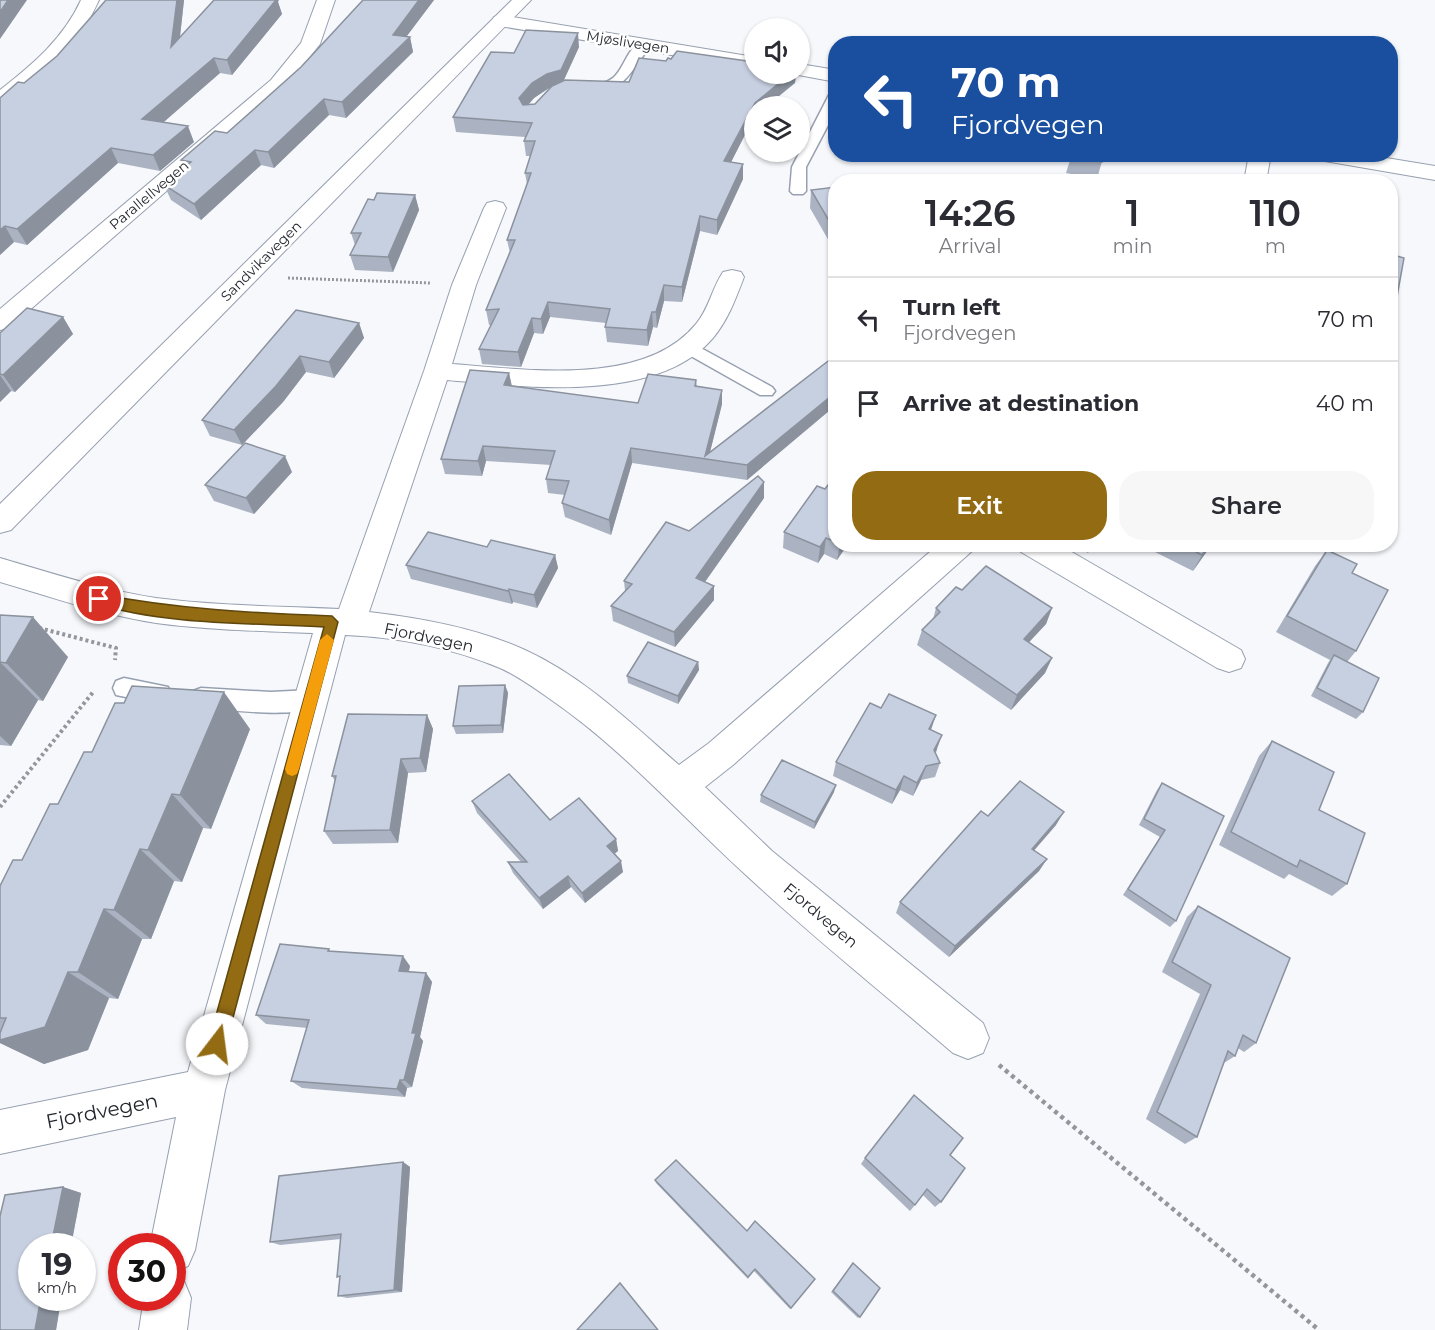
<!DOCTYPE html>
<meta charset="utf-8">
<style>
:root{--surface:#fff;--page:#f7f7f7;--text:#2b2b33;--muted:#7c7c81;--line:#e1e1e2;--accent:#926b13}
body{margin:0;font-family:Montserrat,sans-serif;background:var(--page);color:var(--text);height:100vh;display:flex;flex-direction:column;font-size:22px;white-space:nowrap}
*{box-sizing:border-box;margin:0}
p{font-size:20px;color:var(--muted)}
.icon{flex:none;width:33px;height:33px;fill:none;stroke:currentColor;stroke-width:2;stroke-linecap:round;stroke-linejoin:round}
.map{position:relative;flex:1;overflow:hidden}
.sheet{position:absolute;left:828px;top:174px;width:570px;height:378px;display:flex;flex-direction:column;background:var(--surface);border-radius:24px;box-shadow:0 2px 4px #0004}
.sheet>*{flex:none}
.guide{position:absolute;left:828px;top:36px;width:570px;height:126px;border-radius:24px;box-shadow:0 2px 4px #0004;background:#1a4fa0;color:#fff;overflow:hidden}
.tools{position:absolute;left:744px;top:18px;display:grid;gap:12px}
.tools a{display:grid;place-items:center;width:66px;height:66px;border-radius:50%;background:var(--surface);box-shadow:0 2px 4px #0004;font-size:30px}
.speed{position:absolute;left:18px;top:1233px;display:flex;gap:12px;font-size:30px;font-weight:700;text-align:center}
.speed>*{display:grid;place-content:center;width:78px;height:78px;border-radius:50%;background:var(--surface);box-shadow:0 2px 4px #0004;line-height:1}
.speed small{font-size:15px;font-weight:400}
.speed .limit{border:9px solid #d22;background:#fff;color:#111}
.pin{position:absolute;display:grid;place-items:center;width:51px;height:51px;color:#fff;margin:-26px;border:3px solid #fff;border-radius:50%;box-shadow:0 2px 6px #0007}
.me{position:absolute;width:66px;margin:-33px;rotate:15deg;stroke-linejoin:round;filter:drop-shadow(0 0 4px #0008)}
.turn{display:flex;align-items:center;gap:21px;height:126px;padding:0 24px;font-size:27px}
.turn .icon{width:78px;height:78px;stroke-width:2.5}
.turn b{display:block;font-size:42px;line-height:51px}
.eta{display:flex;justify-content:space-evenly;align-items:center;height:102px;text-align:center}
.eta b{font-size:36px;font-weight:600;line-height:42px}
.action{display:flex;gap:12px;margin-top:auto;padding:12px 24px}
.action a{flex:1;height:69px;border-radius:24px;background:var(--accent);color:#fff;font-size:24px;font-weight:600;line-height:69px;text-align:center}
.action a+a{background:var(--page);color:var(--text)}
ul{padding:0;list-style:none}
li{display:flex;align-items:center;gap:18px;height:84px;padding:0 24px;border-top:2px solid var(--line)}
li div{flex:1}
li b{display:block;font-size:22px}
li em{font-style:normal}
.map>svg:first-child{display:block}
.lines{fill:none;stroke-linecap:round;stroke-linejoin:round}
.lane-casing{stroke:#97a0b0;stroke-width:3}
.street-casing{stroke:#97a0b0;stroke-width:2}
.secondary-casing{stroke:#97a0b0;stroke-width:2}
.path-far2{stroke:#94969c;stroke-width:3;stroke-dasharray:2 2;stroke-linecap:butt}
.path-far1{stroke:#94969c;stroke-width:4;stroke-dasharray:3 3;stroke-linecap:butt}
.path{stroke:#94969c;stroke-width:4.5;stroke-dasharray:4 4;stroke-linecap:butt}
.lane{fill:#fff;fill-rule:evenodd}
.street{fill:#fff;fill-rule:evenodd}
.secondary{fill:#fff;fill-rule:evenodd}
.wall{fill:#abb3c2;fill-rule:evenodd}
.shaded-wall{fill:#8b929e}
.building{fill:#c7d0e1;stroke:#8b929e;stroke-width:1.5}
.route{fill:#926b13;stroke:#5f460c;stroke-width:1.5}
.slow{fill:#f59e0b}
.labels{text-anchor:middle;stroke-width:5;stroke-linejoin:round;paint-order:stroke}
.far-street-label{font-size:14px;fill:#24272e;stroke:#fff}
.street-label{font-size:16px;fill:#24272e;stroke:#fff}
.near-street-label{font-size:20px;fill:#24272e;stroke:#fff}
</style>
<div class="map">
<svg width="1435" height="1330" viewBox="0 0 1435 1330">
<rect width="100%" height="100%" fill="#f6f8fc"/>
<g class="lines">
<defs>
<g id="lane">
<path d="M644,41L651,45C633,68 619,101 584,92L582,89L584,86C594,84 604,85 613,78C625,68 627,46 644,41Z"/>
<polygon points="836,91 836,110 806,167 806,191 803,194 793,194 790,191 792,167 829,95"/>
<polygon points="688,341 772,387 775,391 772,395 760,395 682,351 679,347 682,343"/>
<polygon points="124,678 168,687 171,694 168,701 160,704 116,695 113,688 116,681"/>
<path d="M201,688L271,692L311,690L319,693L323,700L319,707C286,718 236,710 201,708L193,705L189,698L193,691Z"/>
</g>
<g id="street">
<path d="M81,0H99C79,45 45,74 7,104L0,106V90C33,64 63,39 81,0Z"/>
<polygon points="317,0 335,0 320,44 285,88 9,328 0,330 0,309 271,80 301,43"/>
<polygon points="501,15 754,57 754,69 494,25 492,21 494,17"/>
<polygon points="800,64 836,70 836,82 793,74 800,74"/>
<polygon points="1249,154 1271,154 1266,182 1244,182"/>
<polygon points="1309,154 1362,154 1435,166 1435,180 1319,160 1311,159"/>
<path d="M495,201L503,203L506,208L476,285L452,364C525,369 644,388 696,324C709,309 712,288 723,272L732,270L741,272L744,277C736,298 728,320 713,338C657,404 524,387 447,380L369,612C421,618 477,628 525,650C584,677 631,723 679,765L709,743L939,544H975L971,552L733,765L705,787L772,851L983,1023L989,1038L983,1053L968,1059L953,1053C884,994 813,937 746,875C681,816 623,749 550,699C534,688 518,676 500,668C452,648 397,637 345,635L225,1090L195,1250L188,1266L172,1273V1246H150L176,1117L0,1154V1110L188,1072L313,633C261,631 208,630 156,623C103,615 51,597 0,582V558C51,573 103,590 156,598C216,606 278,606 339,609L424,371L452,285L484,208L487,203Z"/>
<polygon points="1017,544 1058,544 1241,650 1245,659 1241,668 1229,672 1217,668 1021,552"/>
<polygon points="172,1277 184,1281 191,1298 187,1330 139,1330 144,1298 172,1298"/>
</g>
<polygon id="secondary" points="512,0 531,0 11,530 0,533 0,504"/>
</defs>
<use href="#lane" class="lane-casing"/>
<use href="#street" class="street-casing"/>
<use href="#secondary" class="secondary-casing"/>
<polyline class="path-far2" points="288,278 431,283"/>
<g class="path-far1">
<polyline points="39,628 116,648 115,660"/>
<polyline points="0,807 94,691"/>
</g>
<polyline class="path" points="999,1065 1319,1330"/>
<use href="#lane" class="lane"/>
<use href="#street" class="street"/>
<use href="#secondary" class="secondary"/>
</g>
<g class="wall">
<polygon points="106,0 184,0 180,37 278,2 282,14 232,75 220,73 163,122 194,142 160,171 118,163 27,245 14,242 0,255 24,83 57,56"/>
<polygon points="363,0 434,0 406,36 410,37 413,52 346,118 329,115 274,168 261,165 201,220 171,200 164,185 184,167 181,160 227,133 301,67"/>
<path d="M579,47L564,80L629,82L754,74H796L795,83L754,106V117L731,162L743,179L717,235L700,231L682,302L664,301L657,328L653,327L648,346L607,342L605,327L606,323L550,317L543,334L534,333L521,367L482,364L479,349L491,325H489L486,310L510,253L507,240L527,184L525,173L531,156H526L524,141L525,137L456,132L453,117L514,53ZM549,88L535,104H529L534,98Z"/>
<polygon points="1072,154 1104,154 1097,179 1066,173"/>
<polygon points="836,187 836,247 833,248 810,208 811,190"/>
<polygon points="415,195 419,210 393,272 355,270 350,255 355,245 351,233 374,200"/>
<polygon points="296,310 359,323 364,338 334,378 306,372 283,402 242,445 210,436 202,420"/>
<polygon points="63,317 73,334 15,392 11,391 0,402 0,333"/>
<polygon points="836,355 836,405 747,480 632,463 611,535 565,517 562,503 565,495 548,493 546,479 551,465 486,461 482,476 445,474 441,459 509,373 512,386 638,403 696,380 697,387 722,404 710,452"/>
<polygon points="292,472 254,514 214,501 205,485"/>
<polygon points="836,477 836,544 848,544 837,560 824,554 818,563 783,548 784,532"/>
<polygon points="764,482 764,498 705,582 714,600 675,647 613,621 611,606 625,591 624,581 689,531"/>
<polygon points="1069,544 1094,544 1088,553"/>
<polygon points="1139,544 1212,544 1193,571"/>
<polygon points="487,547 555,555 558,568 537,608 513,602 512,604 411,579 406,565"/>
<polygon points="1327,550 1352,573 1356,651 1347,662 1363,712 1356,719 1311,696 1328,663 1330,660 1276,632 1315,566"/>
<polygon points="962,590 1052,608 1046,624 1029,642 1052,658 1045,673 1011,710 917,645 922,630 933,619 936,608"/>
<polygon points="0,615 68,657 43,701 38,700 11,746 0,745"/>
<polygon points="698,662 699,670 678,704 628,683 627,676"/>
<polygon points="505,685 508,693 503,733 456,734 453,726"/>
<polygon points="427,715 433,729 426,772 408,773 398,843 333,844 324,831 335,781 332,776"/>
<polygon points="250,729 211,829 203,828 182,882 174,881 151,939 142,939 118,999 109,998 88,1050 44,1064 0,1043 0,886 22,860 92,752"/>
<polygon points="931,730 937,749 936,753 940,763 935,777 921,780 913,796 900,790 892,804 833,776 836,762"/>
<polygon points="1272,741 1319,810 1347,884 1332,896 1289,874 1284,879 1219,845 1259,756"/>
<polygon points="1162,783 1176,921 1170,927 1123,895 1160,837 1139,825 1157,790"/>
<polygon points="834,792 814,829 760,802 761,795"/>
<polygon points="472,801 550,820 616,839 618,851 615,853 623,872 585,903 571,887 543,909 513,873 508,862 521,862 477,813"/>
<polygon points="988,816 1056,825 1034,850 1047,859 1039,871 949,957 896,913 900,902"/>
<polygon points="1198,906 1256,1043 1244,1052 1238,1048 1235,1056 1224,1063 1197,1137 1185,1144 1146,1119 1200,994 1162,972 1187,917"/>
<polygon points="329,949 331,952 410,966 409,972 426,973 432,982 420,1037 423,1041 412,1087 407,1088 405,1097 302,1088 291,1081 307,1028 266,1024 256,1015"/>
<polygon points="950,1155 941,1202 935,1207 923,1195 915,1205 910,1211 861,1164 865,1158"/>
<polygon points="403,1162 410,1167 402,1292 347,1298 338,1296 340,1277 337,1277 341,1239 280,1245 270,1242"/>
<polygon points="655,1180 747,1231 815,1279 790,1309 754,1271 748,1279 656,1183"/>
<polygon points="63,1187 81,1193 71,1246 32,1246 32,1298 68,1298 66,1306 60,1306 56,1330 0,1330 0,1216 5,1195"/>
<polygon points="853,1263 860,1317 858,1318 831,1292"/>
</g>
<g class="shaded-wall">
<polygon points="8,0 27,0 0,39 0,12"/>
<polygon points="177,0 184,0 177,63 171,47"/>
<polygon points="264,0 279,0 278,2 282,14 232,75 227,60"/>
<polygon points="419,0 434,0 398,48 410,37 413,52 346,118 342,102"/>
<polygon points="578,33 579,47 562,84 549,88 534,98 521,113 519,98"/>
<polygon points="214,58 220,73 149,135 142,119"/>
<polygon points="790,74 796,74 795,83 767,106 754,106 754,117 724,176 724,161 755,103"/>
<polygon points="324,99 329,115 274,168 268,152"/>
<polygon points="188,126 194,142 160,171 153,155"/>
<polygon points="111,148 118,163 27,245 17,229"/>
<polygon points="255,150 261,165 201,220 194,204"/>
<polygon points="743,164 743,179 717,235 717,220"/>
<polygon points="415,195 419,210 393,272 388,257"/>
<polygon points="700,216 700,231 682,302 682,287"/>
<polygon points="5,226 14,242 0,255 0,230"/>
<polygon points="836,230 836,247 833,248 835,231"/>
<polygon points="664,285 664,301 657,328 656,312"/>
<polygon points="548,302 550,317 543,334 541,319"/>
<polygon points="652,312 653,327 648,346 647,330"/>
<polygon points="63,317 73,334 15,392 3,375"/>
<polygon points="532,318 534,333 521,367 518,352"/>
<polygon points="359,323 364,338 334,378 329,362"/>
<polygon points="300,356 306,372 283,402 242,445 234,430"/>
<polygon points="509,373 512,388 504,385"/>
<polygon points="0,375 11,391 0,402"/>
<polygon points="722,390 722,404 708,460 705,456"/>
<polygon points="836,392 836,405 747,480 747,465"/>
<polygon points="483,446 486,461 482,476 478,461"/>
<polygon points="631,448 632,463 611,535 609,520"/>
<polygon points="285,456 292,472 254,514 246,498"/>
<polygon points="764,482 764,498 697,593 696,578"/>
<polygon points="826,538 824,554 818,563 820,547"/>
<polygon points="840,544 848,544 837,560"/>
<polygon points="1210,544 1212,544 1193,571 1202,555"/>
<polygon points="555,555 558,568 537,608 534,595"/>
<polygon points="714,586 714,600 675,647 674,632"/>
<polygon points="509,589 513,602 512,604 508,591"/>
<polygon points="1052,608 1046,624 1018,654 1024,639"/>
<polygon points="33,617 68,657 43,701 6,663"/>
<polygon points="1052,658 1045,673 1011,710 1017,695"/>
<polygon points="0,662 38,700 11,746 0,736"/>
<polygon points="698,662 699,670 678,704 678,696"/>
<polygon points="505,685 508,693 503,733 501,725"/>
<polygon points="224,692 250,729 211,829 180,795"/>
<polygon points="427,715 433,729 426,772 420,758"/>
<polygon points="936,715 931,730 929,729"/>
<polygon points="942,735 937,749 930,764 934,750"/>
<polygon points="401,759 408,773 398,843 390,830"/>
<polygon points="926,766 921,780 913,796 917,783"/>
<polygon points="904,776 900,790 892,804 896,790"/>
<polygon points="836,785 834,792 814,829 815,822"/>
<polygon points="172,794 203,828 182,882 148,850"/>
<polygon points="1064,812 1056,825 1025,861 1032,849"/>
<polygon points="616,839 618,851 610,857 607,846"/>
<polygon points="140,849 174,881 151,939 114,910"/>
<polygon points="1047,859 1039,871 949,957 955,946"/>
<polygon points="621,861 623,872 585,903 582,893"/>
<polygon points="568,876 571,887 543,909 539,898"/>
<polygon points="104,909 142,939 118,999 78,972"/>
<polygon points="403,956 410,966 406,980 399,971"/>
<polygon points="68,972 109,998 88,1050 44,1064 0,1043 0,1040"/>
<polygon points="426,973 432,982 420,1037 423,1041 412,1087 404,1080 412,1033"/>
<polygon points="400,1080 407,1088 405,1097 397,1089"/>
<polygon points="403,1162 410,1167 402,1292 394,1290"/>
<polygon points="63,1187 81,1193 71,1246 51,1246"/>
<polygon points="47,1298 68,1298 66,1306 46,1303"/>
<polygon points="40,1303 60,1306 56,1330 35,1330"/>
</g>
<g class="building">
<polygon points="0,0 8,0 0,12"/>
<polygon points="106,0 177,0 171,47 214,0 276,0 227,60 214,58 142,119 188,126 153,155 111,148 17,229 5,226 0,230 0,98 18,82 24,83 57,56"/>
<polygon points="363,0 419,0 393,35 410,37 342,102 324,99 268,152 255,150 194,204 164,185 191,162 181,160 215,131 227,133 301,67"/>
<polygon points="526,30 578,33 561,70 547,74 532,83 519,98 523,105 535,104 552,86 565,80 629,82 639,58 666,61 668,58 671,59 677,51 754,62 754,74 790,74 755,103 724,161 743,164 717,220 700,216 682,287 664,285 656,312 652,312 647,330 605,327 610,309 548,302 541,319 532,318 518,352 479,349 499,309 486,310 515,240 507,240 531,173 525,173 535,141 524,141 532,123 453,117 491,52 514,53"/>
<polygon points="1072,154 1104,154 1102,162 1071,156"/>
<polygon points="836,187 836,230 835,231 811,190"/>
<polygon points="377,193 415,195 388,257 350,255 361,233 351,233 368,199 374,200"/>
<polygon points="1390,254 1404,258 1394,313 1390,312"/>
<polygon points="27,308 63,317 3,375 0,374 0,333"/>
<polygon points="296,310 359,323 329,362 300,356 276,386 234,430 202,420"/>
<polygon points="836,355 836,392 747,465 631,448 609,520 562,503 569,481 546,479 555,451 483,446 478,461 441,459 470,370 509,373 504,385 638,403 648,374 696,380 695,386 722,390 705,456"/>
<polygon points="245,443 285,456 246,498 205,485"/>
<polygon points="758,476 764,482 696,578 714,586 674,632 611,606 632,584 624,581 666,522 689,531"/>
<polygon points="834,477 836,477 836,542 826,538 820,547 784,532 817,486 825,489"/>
<polygon points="428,532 487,547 491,540 555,555 534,595 509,589 508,591 406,565"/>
<polygon points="1181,544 1210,544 1202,555"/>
<polygon points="1327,550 1357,564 1352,573 1388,590 1356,651 1287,616"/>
<polygon points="986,566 1052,608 1024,639 1052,658 1017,695 922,630 940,612 936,608 956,587 962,590"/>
<polygon points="0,615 33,617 6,663 0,662"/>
<polygon points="648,642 698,662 678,696 627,676"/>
<polygon points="1334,655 1379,678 1363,712 1317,688"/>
<polygon points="505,685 501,725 453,726 459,686"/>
<polygon points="132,686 224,692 180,795 172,794 148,850 140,849 114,910 104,909 78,972 68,972 45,1027 0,1040 0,1033 6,1018 0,1018 0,886 13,860 22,860 50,804 58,804 84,752 92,752 115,703 124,703"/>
<polygon points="889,694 936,715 929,729 942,735 934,750 940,763 926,766 917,783 904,776 896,790 836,762 870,703 881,708"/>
<polygon points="348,714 427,715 420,758 401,759 390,830 324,831 336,776 332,776"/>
<polygon points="1272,741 1334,772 1319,810 1365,833 1347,884 1300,860 1297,867 1231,832"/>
<polygon points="782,760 836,785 815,822 761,795"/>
<polygon points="509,774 550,820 579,798 616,839 607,846 621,861 582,893 568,876 539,898 508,862 527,862 472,801"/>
<polygon points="1020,781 1064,812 1032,849 1047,859 955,946 900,902 981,811 988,816"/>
<polygon points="1162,783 1224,816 1176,921 1128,889 1165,830 1144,819"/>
<polygon points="1198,906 1290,958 1256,1043 1243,1035 1235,1056 1228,1051 1197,1137 1157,1112 1211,985 1172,962"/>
<polygon points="280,944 329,949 328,951 403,956 399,971 426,973 412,1033 416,1033 404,1080 400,1080 397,1089 291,1081 309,1020 256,1015"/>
<polygon points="914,1095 963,1138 950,1155 965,1168 941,1202 927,1189 915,1205 865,1158"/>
<polygon points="676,1160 747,1231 755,1221 815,1279 791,1308 755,1269 748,1277 655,1180"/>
<polygon points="403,1162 394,1290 338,1296 340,1276 337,1277 341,1234 270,1242 279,1176"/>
<polygon points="63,1187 51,1246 32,1246 32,1298 47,1298 46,1303 40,1303 35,1330 0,1330 0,1216 5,1195"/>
<polygon points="853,1263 880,1288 860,1317 833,1291"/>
<polygon points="620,1283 658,1330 577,1330"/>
</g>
<path class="route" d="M99,594C177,609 252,613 332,616L338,622L226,1044L223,1051L217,1053L211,1051L208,1044L324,627C253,623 162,625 94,603L92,599Z"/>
<polygon class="slow" points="327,634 334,640 299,769 297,774 292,776 287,774 285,769 320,640"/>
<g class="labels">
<g class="far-street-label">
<text transform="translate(628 42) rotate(9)" y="5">Mjøslivegen</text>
<text transform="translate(149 195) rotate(-40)" y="5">Parallellvegen</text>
<text transform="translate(261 261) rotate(-45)" y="5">Sandvikavegen</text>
</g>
<g class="street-label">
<text transform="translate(429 637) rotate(12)" y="6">Fjordvegen</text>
<text transform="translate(821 915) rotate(40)" y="6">Fjordvegen</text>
</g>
<g class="near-street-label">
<text transform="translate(102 1111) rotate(-11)" y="7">Fjordvegen</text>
</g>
</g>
</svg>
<div class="tools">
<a><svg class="icon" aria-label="sound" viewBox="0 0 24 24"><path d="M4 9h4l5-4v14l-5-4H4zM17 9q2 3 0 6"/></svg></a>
<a><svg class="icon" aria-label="layers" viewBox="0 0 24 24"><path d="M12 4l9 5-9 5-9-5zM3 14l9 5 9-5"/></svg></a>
</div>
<div class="speed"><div>19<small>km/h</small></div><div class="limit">30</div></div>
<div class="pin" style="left:99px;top:599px;background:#d93025"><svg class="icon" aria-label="arrive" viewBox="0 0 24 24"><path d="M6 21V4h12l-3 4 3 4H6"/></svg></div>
<svg class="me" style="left:217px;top:1044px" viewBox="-20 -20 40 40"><circle r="19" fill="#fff"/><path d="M0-13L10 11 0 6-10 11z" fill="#926b13"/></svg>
<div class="guide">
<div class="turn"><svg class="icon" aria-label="left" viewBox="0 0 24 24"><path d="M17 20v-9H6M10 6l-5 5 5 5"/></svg><div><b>70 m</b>Fjordvegen</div></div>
</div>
<section class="sheet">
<div class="eta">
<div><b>14:26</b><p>Arrival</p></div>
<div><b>1</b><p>min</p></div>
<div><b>110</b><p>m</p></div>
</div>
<ul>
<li><svg class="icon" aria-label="left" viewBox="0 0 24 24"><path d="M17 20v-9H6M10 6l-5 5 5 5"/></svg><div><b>Turn left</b><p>Fjordvegen</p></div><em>70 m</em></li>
<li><svg class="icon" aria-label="arrive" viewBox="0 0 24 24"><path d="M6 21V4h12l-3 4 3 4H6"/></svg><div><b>Arrive at destination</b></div><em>40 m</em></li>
</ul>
<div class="action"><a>Exit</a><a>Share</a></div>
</section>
</div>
